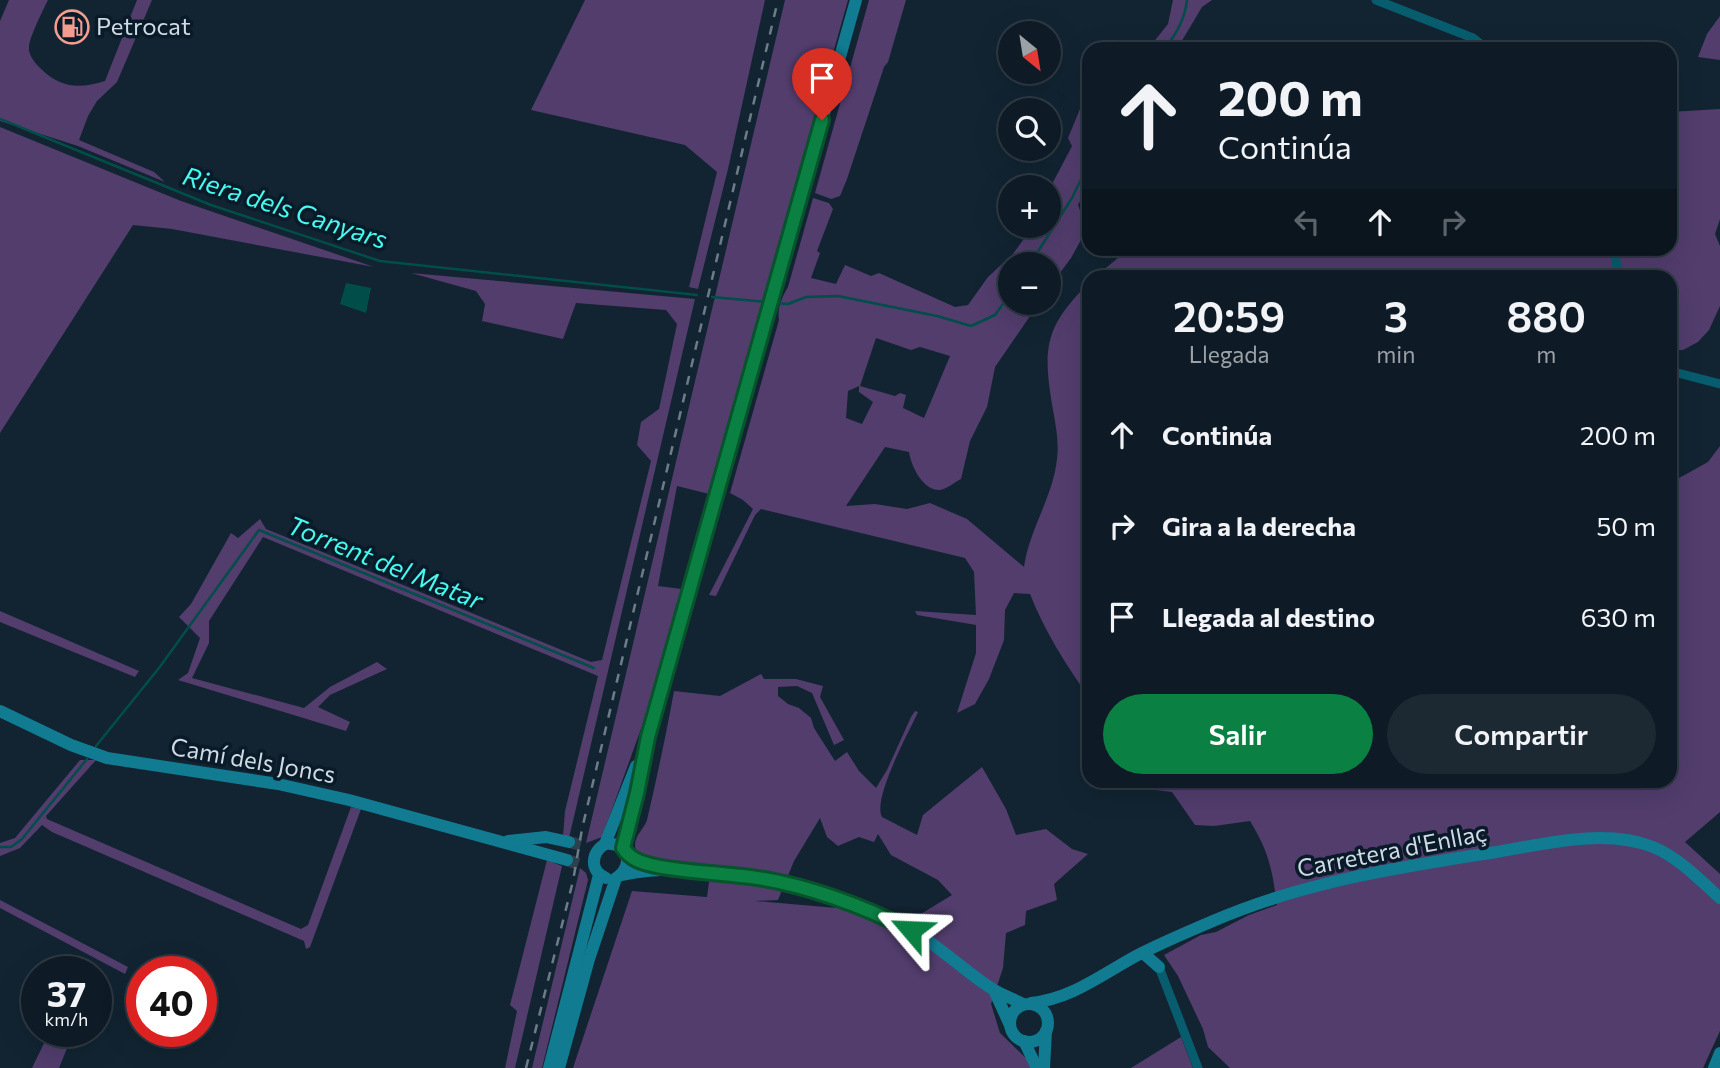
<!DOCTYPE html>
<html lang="es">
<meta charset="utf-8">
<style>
:root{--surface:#0e1b26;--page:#1c2832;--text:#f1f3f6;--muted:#9ba1a7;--line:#2e3943;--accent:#0b8043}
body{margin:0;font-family:Commissioner,sans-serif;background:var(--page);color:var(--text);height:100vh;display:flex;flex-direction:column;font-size:26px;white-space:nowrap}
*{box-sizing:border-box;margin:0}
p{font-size:23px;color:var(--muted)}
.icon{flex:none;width:38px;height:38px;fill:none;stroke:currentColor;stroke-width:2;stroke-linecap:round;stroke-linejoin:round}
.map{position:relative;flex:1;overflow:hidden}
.side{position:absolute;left:1082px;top:270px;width:595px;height:518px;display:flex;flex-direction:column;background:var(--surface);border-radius:21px;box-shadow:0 7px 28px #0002,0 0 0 2px var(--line)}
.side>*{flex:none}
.guide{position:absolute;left:1082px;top:42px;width:595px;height:214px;border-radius:21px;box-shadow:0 7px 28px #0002,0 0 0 2px var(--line);background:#0e1b26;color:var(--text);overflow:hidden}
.needle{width:46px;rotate:150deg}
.buttons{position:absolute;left:998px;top:21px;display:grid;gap:14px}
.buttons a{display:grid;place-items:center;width:63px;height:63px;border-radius:50%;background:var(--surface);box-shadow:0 7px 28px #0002,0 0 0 2px var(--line);font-size:35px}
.speed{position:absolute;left:21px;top:956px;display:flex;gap:14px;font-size:35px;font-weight:700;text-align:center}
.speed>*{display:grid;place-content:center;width:91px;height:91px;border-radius:50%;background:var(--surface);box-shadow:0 7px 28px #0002,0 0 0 2px var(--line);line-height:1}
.speed small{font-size:18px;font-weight:400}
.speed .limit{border:10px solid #d22;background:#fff;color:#111}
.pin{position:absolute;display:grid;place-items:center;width:60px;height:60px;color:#fff;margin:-72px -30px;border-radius:50% 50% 50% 0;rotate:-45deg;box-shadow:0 0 7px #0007}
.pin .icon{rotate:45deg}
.me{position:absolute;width:77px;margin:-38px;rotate:296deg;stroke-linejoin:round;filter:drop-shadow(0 0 5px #0008)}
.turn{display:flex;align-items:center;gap:24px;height:147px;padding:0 21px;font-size:32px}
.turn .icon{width:91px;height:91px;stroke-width:2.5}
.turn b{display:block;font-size:49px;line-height:60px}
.lanes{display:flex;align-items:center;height:66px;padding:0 21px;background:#0003;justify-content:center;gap:35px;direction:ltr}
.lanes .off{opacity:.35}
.eta{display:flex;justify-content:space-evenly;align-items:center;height:119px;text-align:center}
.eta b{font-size:42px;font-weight:600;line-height:49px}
.button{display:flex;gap:14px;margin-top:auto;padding:14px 21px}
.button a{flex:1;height:80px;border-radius:42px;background:var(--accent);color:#fff;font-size:28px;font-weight:600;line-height:80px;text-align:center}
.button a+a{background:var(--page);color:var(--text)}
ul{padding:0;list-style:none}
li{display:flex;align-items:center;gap:21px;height:91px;padding:0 21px}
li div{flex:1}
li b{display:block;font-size:26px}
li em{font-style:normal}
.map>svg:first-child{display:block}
.green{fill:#523d6d;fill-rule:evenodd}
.water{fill:#004d49}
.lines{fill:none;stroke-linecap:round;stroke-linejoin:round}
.stream{stroke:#004d49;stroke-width:2.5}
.secondary-tunnel{stroke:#2e3f4d;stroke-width:12;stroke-dasharray:12 6;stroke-linecap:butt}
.street{stroke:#075d6e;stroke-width:9}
.secondary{stroke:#107b91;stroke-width:12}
.rail{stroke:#6d7c88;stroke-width:2.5;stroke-dasharray:9 9;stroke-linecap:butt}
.route-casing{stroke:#07532c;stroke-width:18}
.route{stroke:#0b8043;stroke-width:12}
.labels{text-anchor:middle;stroke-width:7;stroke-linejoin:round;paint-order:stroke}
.poi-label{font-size:24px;fill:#cfdae5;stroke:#091a28;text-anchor:start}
.street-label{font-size:24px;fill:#cfdae5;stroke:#091a28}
.water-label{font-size:26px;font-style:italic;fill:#46f8ed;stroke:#091a28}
</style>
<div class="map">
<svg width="1720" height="1068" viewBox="0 0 1720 1068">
<rect width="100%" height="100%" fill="#122432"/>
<g class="green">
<path d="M9,0H48C43,10 29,38 29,47C28,54 34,62 39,67C59,87 77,90 105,81L137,0H152L117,82L97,101L88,116L79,140L154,172L165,182L78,146L0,121V21Z"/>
<polygon points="585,0 765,0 728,169 698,289 689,287 717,172 685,145 531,110"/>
<polygon points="785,0 848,0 709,494 677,486 658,586 682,589 655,690 602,837 586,843"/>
<polygon points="869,0 906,0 888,62 884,67 847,179 840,196 831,199 815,193"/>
<polygon points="1173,0 1212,0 1202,7 1177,49 1148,49 1168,24"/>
<polygon points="1720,16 1720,60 1698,57 1707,34"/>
<path d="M1088,97V186L1078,205L1081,213L1088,223V227L1071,258L1048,289V264H1010V303H1039L995,367L987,407L970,441L961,479C955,482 947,489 940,490C923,491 911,466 909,452L885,447L846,506L875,504L907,509L930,503L967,519L1024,567C1029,530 1053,497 1057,459C1059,443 1056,426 1053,410C1043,351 1043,328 1088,284V696C1065,663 1045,632 1030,594L1014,593L1005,610L1004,640L989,679L975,704L957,713L976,653V625L917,615L915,611L976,615L974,572L965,558L761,509L755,515L716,596L709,595L753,509L743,500L730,493L779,320C777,308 782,297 788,287L813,198L829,203L833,209L817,251L820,253L811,278L836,284L845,265L871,276L879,273L955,307L968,305L988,277L1013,254L1033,226H1048V187H1039L1041,183L1051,186L1072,146L1068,138L1082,104ZM876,338L911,350L920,347L950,356L924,418L903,408L906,395L900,393L895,396L860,386ZM859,386V392L873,402L862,424L846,418L848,391Z"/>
<polygon points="1720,109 1720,219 1715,234 1720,246 1720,306 1709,330 1698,342 1683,350 1670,350 1670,276 1096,276 1129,249 1670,248 1670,112"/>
<polygon points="0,127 181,201 374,267 172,229 133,225 0,433"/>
<polygon points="411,273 695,299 569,838 563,836 565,811 598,676 263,537 209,621 209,643 192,678 304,708 330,687 377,662 387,669 330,695 318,707 350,722 346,731 178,680 188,673 200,638 179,617 191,604 231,533 238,538 260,519 266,529 591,662 602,660 651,461 637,445 641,422 659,409 677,324 666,310 576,303 563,339 482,321 485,304 476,291"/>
<path d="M1720,446V812L1685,842L1720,874V1031L1703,1068H1230L1208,1047L1203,1029L1178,976L1164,955L1201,935L1216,932L1249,915L1277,905C1272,869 1269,852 1250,821L1214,826L1195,825L1172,792L1156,790L1149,781L1670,780V483L1708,462Z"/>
<polygon points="0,611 139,671 135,677 0,622"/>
<path d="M761,674L764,679H796L823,686L820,697L844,740L834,745L812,693L797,686L778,687V696L788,704L799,708L811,718L814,728L835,761L847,752L859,771L876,788L887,770L911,717L915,711L918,712C909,732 872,799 882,817L917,835L923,815L982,767L1006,809L1016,835L1046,829L1072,849L1088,854L1054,884L1057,900L1026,911L1025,925L1006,933L1003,968L991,1004L1000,1033L1031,1063L1032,1068H573L632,891L707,897L711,867L647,860C640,857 635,853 635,845C635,835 644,829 647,820C657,777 666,735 674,691L720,696ZM820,818L827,837L838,846L859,837L874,842L878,834L891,855L938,880L952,895L893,931L871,911L755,901L778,900L794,861Z"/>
<polygon points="80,760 96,760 46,816 47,819 301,929 308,925 351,807 361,809 310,947 306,949 304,941 52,832 42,825 20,848 0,856 0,843 15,838"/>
<polygon points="547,860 562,866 515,1068 505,1068 517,1011 510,1005"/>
<polygon points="580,868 586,873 588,880 542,1068 532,1068"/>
<polygon points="0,900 128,967 125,974 0,908"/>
<polygon points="50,1031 71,1031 70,1041 59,1068 32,1068"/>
<polygon points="1181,1037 1193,1068 1131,1068"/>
</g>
<polygon class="water" points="346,283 371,288 366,313 340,304"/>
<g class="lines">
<g class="stream">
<path d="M1164,49C1176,35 1185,18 1187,0"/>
<polyline points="0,119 211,205 380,261 697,295"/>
<polyline points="1030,264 1072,198 1088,165"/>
<polyline points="712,297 766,302"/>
<polyline points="776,303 788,304 806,297 838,296 937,316 971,326 995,315 1010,294"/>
<polyline points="96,746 159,668 259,530 594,668"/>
<polyline points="0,847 11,847 22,839 87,759"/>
</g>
<g class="secondary-tunnel">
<polyline points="569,842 586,846"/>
<polyline points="567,860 579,864"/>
</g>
<g class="street">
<polyline points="1376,0 1473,38 1487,49"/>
<polyline points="1613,248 1619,276"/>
<polyline points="1670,371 1720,384"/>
<polyline points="1159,967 1198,1068"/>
</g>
<g class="secondary">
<polyline points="0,711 71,745 107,758 278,784 349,800 567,860"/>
<polyline points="508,841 546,837 569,842"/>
<polyline points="623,848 637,793 648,737 856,0"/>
<path d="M621,875C709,857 834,886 911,930C941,947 965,972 994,990C1003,995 1013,999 1023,1004"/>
<path d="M606,878C589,871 591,853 605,844L636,766"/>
<polyline points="1143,953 1159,967"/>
<polyline points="994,990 1009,1023"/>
<path d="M1031,1003C1071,999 1101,975 1136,956C1161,943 1187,932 1213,921C1303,882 1399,867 1496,852C1544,844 1605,828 1653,847C1678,857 1700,880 1720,898"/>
<circle cx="1029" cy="1023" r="19"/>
<polyline points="1024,1041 1037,1068"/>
<polyline points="549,1068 599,875"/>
<path d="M559,1068L589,959L616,878C635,866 628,841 605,844"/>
<polyline points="1044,1068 1046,1031"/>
<polyline points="1714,1068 1720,1053"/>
</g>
<polyline class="rail" points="526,1068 573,881 582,829 778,0"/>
</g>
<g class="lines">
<defs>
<path id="route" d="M822,120L648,737L637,793L623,848C631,860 642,863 656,866C691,873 728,873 764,879C816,888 864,907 911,930"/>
</defs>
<use href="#route" class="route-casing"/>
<use href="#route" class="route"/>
</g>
<defs>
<symbol id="fuel-ring" viewBox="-11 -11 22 22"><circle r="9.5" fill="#091a28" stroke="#f59c90" stroke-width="1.5"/><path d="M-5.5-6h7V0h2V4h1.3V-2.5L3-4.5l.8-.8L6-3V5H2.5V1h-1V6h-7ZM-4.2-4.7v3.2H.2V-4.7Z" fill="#f59c90"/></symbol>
</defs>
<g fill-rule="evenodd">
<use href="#fuel-ring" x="53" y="8" width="38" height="38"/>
</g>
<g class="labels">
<g class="poi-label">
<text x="96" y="35">Petrocat</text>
</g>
<g class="street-label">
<text transform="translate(253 761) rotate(10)" y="8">Camí dels Joncs</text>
<text transform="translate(1392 851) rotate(-11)" y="8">Carretera d'Enllaç</text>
</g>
<g class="water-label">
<text transform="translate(285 208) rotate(18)" y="9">Riera dels Canyars</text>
<text transform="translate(385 563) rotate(22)" y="9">Torrent del Matar</text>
</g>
</g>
</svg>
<div class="buttons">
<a><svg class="needle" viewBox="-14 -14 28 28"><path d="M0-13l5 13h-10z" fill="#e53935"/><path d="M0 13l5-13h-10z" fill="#9ba1a7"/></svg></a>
<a><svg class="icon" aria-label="search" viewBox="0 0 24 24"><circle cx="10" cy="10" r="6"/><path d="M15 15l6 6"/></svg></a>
<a>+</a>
<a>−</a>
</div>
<div class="speed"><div>37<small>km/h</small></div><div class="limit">40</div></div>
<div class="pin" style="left:822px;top:120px;background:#d93025"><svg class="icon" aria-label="arrive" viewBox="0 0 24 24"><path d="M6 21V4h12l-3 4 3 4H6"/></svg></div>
<svg class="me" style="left:911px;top:930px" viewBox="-20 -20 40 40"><path d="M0-17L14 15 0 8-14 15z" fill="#0b8043" stroke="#fff" stroke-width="4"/></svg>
<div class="guide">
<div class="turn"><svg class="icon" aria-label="ahead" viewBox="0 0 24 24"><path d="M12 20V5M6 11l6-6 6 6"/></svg><div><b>200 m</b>Continúa</div></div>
<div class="lanes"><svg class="icon off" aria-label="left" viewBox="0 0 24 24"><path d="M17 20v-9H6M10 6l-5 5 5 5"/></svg><svg class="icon" aria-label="ahead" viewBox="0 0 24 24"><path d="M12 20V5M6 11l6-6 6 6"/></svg><svg class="icon off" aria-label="right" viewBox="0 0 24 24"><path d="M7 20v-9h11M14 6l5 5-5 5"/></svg></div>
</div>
<section class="side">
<div class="eta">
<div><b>20:59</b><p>Llegada</p></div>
<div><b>3</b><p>min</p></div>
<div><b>880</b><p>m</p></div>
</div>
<ul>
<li><svg class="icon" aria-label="ahead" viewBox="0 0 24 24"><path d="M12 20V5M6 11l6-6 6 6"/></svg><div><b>Continúa</b></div><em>200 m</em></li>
<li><svg class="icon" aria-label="right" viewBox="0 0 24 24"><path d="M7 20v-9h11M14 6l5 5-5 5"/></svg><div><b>Gira a la derecha</b></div><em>50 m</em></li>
<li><svg class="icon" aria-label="arrive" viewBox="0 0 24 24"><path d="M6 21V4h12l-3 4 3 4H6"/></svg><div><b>Llegada al destino</b></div><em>630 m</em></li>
</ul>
<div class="button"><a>Salir</a><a>Compartir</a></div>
</section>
</div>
